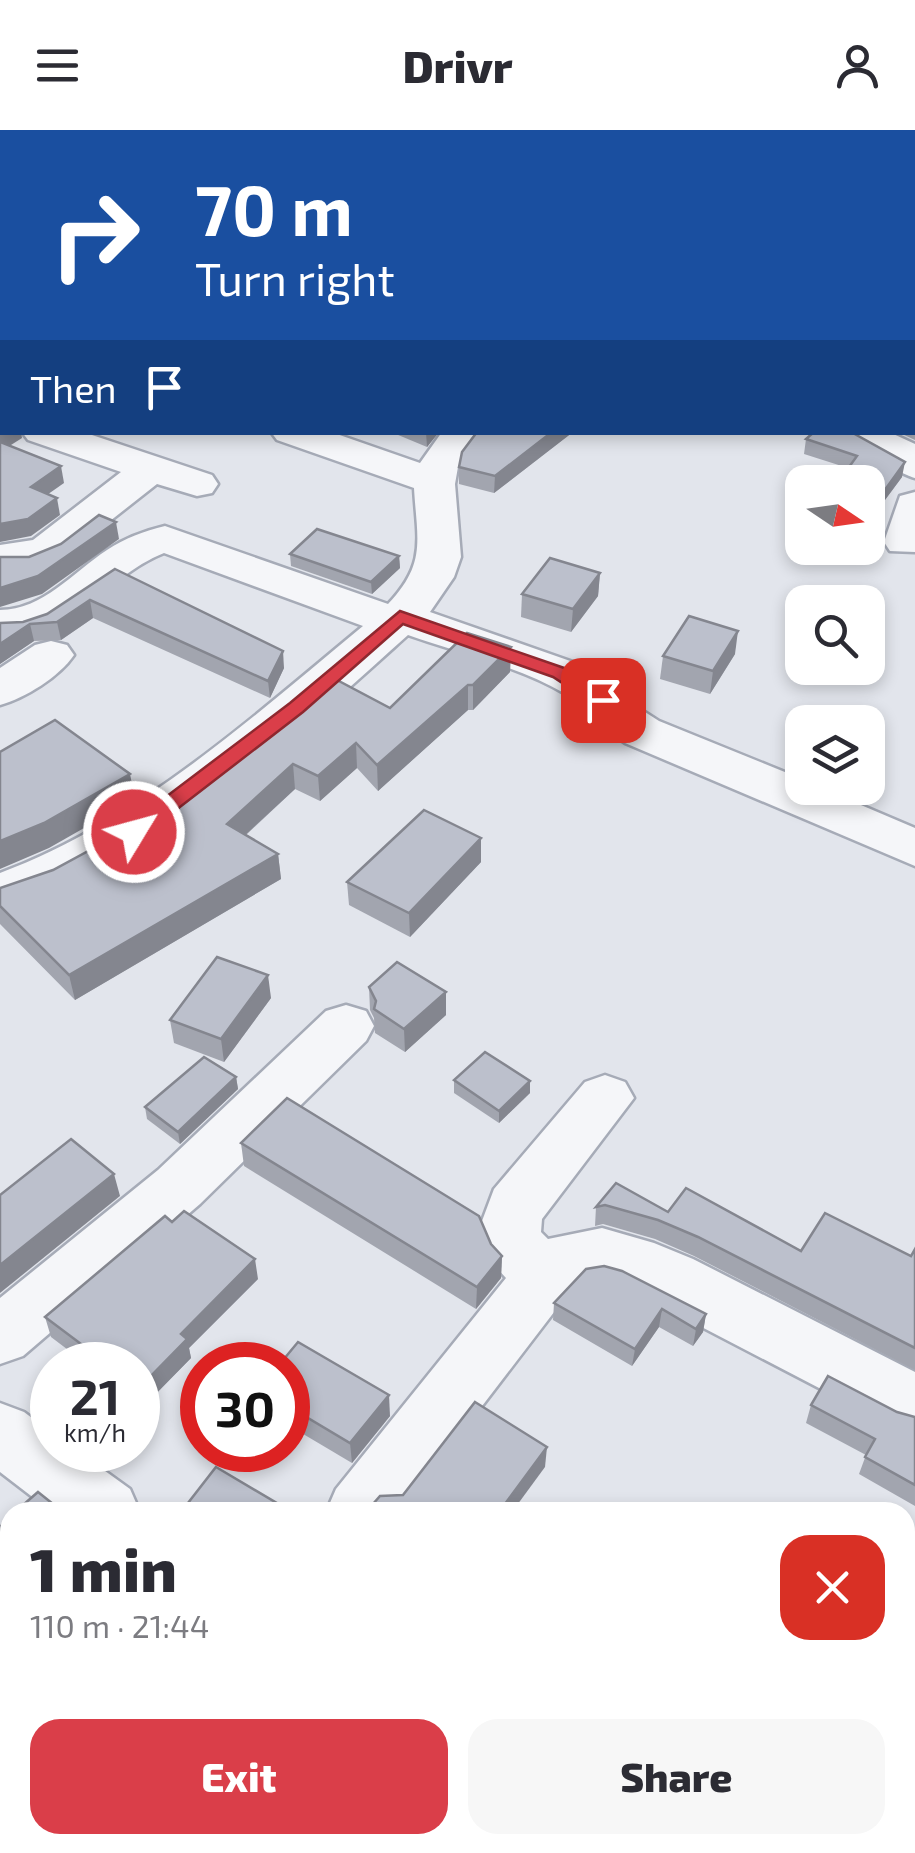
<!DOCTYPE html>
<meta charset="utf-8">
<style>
:root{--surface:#fff;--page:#f7f7f7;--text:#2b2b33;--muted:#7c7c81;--accent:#da3e49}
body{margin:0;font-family:"Exo 2",sans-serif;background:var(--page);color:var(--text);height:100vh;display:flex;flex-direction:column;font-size:38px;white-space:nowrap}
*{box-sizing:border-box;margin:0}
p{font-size:32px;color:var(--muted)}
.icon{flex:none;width:55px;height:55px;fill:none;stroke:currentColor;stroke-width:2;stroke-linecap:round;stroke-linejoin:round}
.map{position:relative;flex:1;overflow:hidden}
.side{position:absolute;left:0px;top:1372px;width:915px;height:352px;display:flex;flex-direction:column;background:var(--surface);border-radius:30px 30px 0 0;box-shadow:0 5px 15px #0003}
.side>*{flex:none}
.top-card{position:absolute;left:0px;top:0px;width:915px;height:305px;box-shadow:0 5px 15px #0003;background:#1a4fa0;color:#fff;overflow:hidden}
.needle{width:65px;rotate:103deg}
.buttons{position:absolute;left:785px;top:335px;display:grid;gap:20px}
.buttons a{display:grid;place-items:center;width:100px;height:100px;border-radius:20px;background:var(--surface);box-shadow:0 5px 15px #0003;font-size:50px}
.speed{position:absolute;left:30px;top:1212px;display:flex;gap:20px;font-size:50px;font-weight:700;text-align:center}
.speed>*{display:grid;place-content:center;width:130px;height:130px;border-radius:50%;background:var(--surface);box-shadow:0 5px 15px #0003;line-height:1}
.speed small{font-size:25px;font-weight:400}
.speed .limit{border:15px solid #d22;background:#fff;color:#111}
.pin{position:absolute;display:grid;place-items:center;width:85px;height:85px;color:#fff;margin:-42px;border-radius:20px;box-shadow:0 5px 15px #0006}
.me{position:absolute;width:110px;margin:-55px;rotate:53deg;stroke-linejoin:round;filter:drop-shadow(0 0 8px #0008)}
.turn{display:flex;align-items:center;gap:35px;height:210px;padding:0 30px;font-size:45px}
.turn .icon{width:130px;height:130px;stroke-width:2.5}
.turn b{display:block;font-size:70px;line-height:85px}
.then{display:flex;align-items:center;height:95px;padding:0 30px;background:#0003;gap:20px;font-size:38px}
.round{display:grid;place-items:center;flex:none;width:105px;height:105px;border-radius:30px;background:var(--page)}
.headline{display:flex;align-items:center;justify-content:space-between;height:170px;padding:0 30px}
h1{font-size:60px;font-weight:800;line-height:75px}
.primary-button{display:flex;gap:20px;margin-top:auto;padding:20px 30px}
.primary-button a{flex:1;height:115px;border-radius:30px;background:var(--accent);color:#fff;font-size:40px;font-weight:800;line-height:115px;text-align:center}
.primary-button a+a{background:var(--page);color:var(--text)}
header{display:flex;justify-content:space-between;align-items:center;height:130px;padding:0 30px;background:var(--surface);font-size:45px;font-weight:800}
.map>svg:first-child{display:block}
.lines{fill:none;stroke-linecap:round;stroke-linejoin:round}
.minor-casing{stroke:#a6abb7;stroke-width:5}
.minor{fill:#f5f6f9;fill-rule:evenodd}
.wall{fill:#a2a5af}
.shaded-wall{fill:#84868f}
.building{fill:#bcc0cc;stroke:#84868f;stroke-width:2.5}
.route{fill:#da3e49;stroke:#8e282f;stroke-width:2.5}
</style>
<header><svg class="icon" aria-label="menu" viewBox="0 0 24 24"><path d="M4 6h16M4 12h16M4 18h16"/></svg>Drivr<svg class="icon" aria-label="person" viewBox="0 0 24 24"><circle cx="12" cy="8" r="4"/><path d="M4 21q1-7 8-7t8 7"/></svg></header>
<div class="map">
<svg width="915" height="1723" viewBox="0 0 915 1723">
<rect width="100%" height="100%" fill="#e2e5ec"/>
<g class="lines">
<defs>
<g id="minor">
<polygon points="912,179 915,180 915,203 912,202"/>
<polygon points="22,302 83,302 212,345 218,354 212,363 197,366 157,354 63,428 32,440 0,441 0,415 33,410 121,342 28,310"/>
<path d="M271,302H331L420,333L442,302H486L458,337L455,354L461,427L454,447L430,482L576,533L601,544L634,575L659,591L802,649V658H821L915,698V736L625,613C603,599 585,575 564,563C518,536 458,523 408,505C290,611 154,737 0,782V743C139,691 250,589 363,496L164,423C102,448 76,508 0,508V480C43,480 73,442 107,420C125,408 144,401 165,396L388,474C427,433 417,410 414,358L277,310Z"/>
<path d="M835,302H889L915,314V348C904,346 841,311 835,302Z"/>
<polygon points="915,362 915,422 890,421 884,412 900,366"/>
<path d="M51,511L67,515L74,525C59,547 25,568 0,575V538L35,515Z"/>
<polygon points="346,875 366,881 374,896 366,911 200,1074 23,1226 0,1234 0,1168 158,1040 326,881"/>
<polygon points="605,945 625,952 634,968 542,1089 541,1102 548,1109 602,1098 654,1113 693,1129 915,1242 915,1305 892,1296 621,1155 602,1150 583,1153 561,1173 401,1382 326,1382 336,1359 506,1148 494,1135 479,1099 494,1059 585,952"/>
<polygon points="0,1273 24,1282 52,1303 52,1320 76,1320 130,1359 140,1382 52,1382 0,1342"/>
<polygon points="915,1430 915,1514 905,1518 905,1434"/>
<polygon points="748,1715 827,1715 824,1723 745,1723"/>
</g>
</defs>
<use href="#minor" class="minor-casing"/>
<use href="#minor" class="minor"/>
</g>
<g class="wall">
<polygon points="0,0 501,0 497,2 2,2 2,41 0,40"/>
<polygon points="915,210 915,310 898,302 912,302 912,213"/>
<polygon points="391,302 439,302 427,317"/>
<polygon points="477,302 573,302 494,363 459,354 459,337"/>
<polygon points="814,302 902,347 879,378 868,375 868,352 839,352 848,338 804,324 806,309"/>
<polygon points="290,424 399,426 400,438 372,464 291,436"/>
<polygon points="115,439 284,538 270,568 93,488 61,510 34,511 0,534 0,493 23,492 47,484"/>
<polygon points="600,443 598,466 571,502 521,487 522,464"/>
<polygon points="511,517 510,542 473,580 468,580 378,661 357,638 320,671 295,659 246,705 278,724 281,749 75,870 0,794 0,758 53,740 390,578"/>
<polygon points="735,524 710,564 660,549 663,526"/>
<polygon points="481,708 481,732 410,807 349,775 347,752"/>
<polygon points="369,857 446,862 446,885 405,922 375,903 374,888 370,880"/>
<polygon points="271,868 224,932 174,913 170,890"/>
<polygon points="236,947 238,959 180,1014 147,989 145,977"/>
<polygon points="454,950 530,951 530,963 499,993 454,963"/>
<polygon points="241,1013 491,1114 502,1126 501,1148 476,1179 244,1036"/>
<polygon points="616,1053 668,1082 801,1121 911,1126 915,1119 915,1240 694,1126 655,1109 603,1094 595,1096 596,1077"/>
<polygon points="586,1139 706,1184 703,1202 693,1216 659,1197 632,1236 553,1190 554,1173"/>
<polygon points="258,1149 189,1218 191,1228 143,1277 138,1272 138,1235 88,1235 51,1207 45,1187"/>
<polygon points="288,1235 390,1286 352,1333 288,1295"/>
<polygon points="811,1275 897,1282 915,1287 915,1376 859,1344 866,1325 806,1293"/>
<polygon points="10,1387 10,1517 0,1507 0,1397"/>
<polygon points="905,1532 915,1723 901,1720 894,1715 905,1715"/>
<polygon points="372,1715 447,1715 442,1723 380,1723"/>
</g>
<g class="shaded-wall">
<polygon points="476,0 501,0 497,2 472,2"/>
<polygon points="915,125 915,140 912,142 912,127"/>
<polygon points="2,302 21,302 22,308 0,322 0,303"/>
<polygon points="426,302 439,302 427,317"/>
<polygon points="552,302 573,302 494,363 495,346"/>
<polygon points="905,332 902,347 879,378 882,364"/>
<polygon points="61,336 64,353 34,374 31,357"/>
<polygon points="57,368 60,385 31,406 0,412 0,394"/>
<polygon points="116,392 119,409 42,464 0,477 0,458"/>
<polygon points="399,426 400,438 372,464 371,452"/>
<polygon points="600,443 598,466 571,502 573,479"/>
<polygon points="90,470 93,488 61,510 57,492"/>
<polygon points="30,494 34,511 0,534 0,514"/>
<polygon points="738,501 735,524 710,564 713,541"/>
<polygon points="511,517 510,542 473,580 473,555"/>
<polygon points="283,521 284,538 270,568 268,551"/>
<polygon points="468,555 468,580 378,661 377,635"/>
<polygon points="356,613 357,638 320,671 318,646"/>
<polygon points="293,634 295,659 230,719 227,694"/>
<polygon points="130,644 135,669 49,718 0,739 0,711"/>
<polygon points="481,708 481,732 410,807 409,783"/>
<polygon points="278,724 281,749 75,870 69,845"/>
<polygon points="268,845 271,868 224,932 221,909"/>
<polygon points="446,862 446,885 405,922 404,899"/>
<polygon points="236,947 238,959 180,1014 178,1002"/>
<polygon points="530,951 530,963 499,993 499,981"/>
<polygon points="114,1044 120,1066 0,1163 0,1135"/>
<polygon points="502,1126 501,1148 476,1179 477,1157"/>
<polygon points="255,1129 258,1149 189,1218 191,1228 143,1277 139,1258 181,1204"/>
<polygon points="662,1179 659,1197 632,1236 635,1219"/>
<polygon points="706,1184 703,1202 693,1216 696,1199"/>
<polygon points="389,1265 390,1286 352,1333 350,1313"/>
<polygon points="547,1317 545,1337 512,1382 499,1382"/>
<polygon points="10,1707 10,1715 27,1715 19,1723 0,1723 0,1717"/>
<polygon points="436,1715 447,1715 442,1723 430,1723"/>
</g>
<g class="building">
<polygon points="5,0 476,0 472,2 2,2 2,26 0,26 0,3"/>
<polygon points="685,0 915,0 915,43 912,45 912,2 684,2"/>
<polygon points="912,67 915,67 915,125 912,127"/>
<polygon points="2,79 2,114 0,112 0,80"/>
<polygon points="2,136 2,195 2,171 0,172 0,138"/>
<polygon points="2,197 2,253 0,252 0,198"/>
<polygon points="915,210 915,295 912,293 912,213"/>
<polygon points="2,258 2,302 0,303 1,259"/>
<polygon points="477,302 552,302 495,346 459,337 462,322"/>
<polygon points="814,302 851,302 905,332 882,364 868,359 868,352 839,351 857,326 806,309"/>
<polygon points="0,312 61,336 31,357 57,368 28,389 0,394"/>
<polygon points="99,385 116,392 38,446 0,458 0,427 29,427 61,414"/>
<polygon points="317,399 399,426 371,452 290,424"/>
<polygon points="550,428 600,443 573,479 522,464"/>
<polygon points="115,439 283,521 268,551 90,470 57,492 30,494 0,514 0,493 23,492 47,484"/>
<polygon points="689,486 738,501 713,541 663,526"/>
<polygon points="467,503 511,517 473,555 468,555 377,635 356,613 318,646 293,634 227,694 278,724 69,845 0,776 0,758 53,740 173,675 267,605 335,549 390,578"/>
<polygon points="55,590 130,644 44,693 0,711 0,622"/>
<polygon points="424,680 481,708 409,783 347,752"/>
<polygon points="217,827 268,845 221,909 170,890"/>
<polygon points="397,832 446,862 404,899 374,879 376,871 369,857"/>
<polygon points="485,922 530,951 499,981 454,950"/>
<polygon points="204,927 236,947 178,1002 145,977"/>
<polygon points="287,968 479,1086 491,1114 502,1126 477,1157 241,1013"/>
<polygon points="71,1009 114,1044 0,1135 0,1065"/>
<polygon points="616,1053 668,1082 686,1058 801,1121 825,1083 911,1126 915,1119 915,1218 698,1107 658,1090 605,1075 596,1077"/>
<polygon points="184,1081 255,1129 181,1204 187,1209 139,1258 138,1235 109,1235 45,1187 165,1086 172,1092"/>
<polygon points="604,1136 622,1141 706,1184 696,1199 662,1179 635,1219 554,1173 586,1139"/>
<polygon points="298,1212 389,1265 350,1313 288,1276 288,1235 279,1235"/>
<polygon points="828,1246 897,1282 915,1287 915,1355 865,1327 875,1309 811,1275"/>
<polygon points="475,1272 547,1317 499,1382 366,1382 380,1366 403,1365"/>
<polygon points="216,1337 292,1382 181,1382"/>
<polygon points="38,1362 63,1382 15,1382"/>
<polygon points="10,1387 10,1506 0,1497 0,1397"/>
<polygon points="907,1528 915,1533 915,1723 900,1723 910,1706 905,1702 905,1532"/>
<polygon points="10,1595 10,1707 0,1717 0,1605"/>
<polygon points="388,1715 436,1715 430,1723 398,1723"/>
<polygon points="545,1715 636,1715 634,1719 639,1723 539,1723"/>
</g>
<polygon class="route" points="400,481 567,539 613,570 603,576 596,575 553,547 403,494 303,582 141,707 126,707 123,702 126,697 290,573"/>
</svg>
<div class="buttons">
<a><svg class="needle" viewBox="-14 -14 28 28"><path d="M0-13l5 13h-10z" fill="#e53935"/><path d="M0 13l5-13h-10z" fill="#7c7c81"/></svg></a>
<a><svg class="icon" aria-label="search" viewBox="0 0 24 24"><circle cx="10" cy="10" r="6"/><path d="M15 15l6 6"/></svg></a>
<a><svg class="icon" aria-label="layers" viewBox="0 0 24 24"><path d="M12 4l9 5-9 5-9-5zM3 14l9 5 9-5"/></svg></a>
</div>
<div class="speed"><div>21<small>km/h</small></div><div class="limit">30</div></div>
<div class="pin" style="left:603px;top:570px;background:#d93025"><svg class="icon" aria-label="arrive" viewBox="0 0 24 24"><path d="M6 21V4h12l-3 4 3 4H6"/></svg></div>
<svg class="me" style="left:134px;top:702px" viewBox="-20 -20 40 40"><circle r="17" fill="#da3e49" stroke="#fff" stroke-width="3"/><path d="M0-11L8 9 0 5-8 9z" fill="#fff"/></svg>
<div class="top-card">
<div class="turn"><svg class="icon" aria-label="right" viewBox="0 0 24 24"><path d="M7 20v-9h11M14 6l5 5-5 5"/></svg><div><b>70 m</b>Turn right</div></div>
<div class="then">Then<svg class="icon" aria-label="arrive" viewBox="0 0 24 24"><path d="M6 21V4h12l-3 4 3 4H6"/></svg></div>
</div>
<section class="side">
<div class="headline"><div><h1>1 min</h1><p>110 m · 21:44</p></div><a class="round" style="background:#d93025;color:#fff"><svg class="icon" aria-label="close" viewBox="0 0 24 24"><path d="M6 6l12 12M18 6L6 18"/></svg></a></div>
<div class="primary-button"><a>Exit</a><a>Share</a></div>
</section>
</div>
